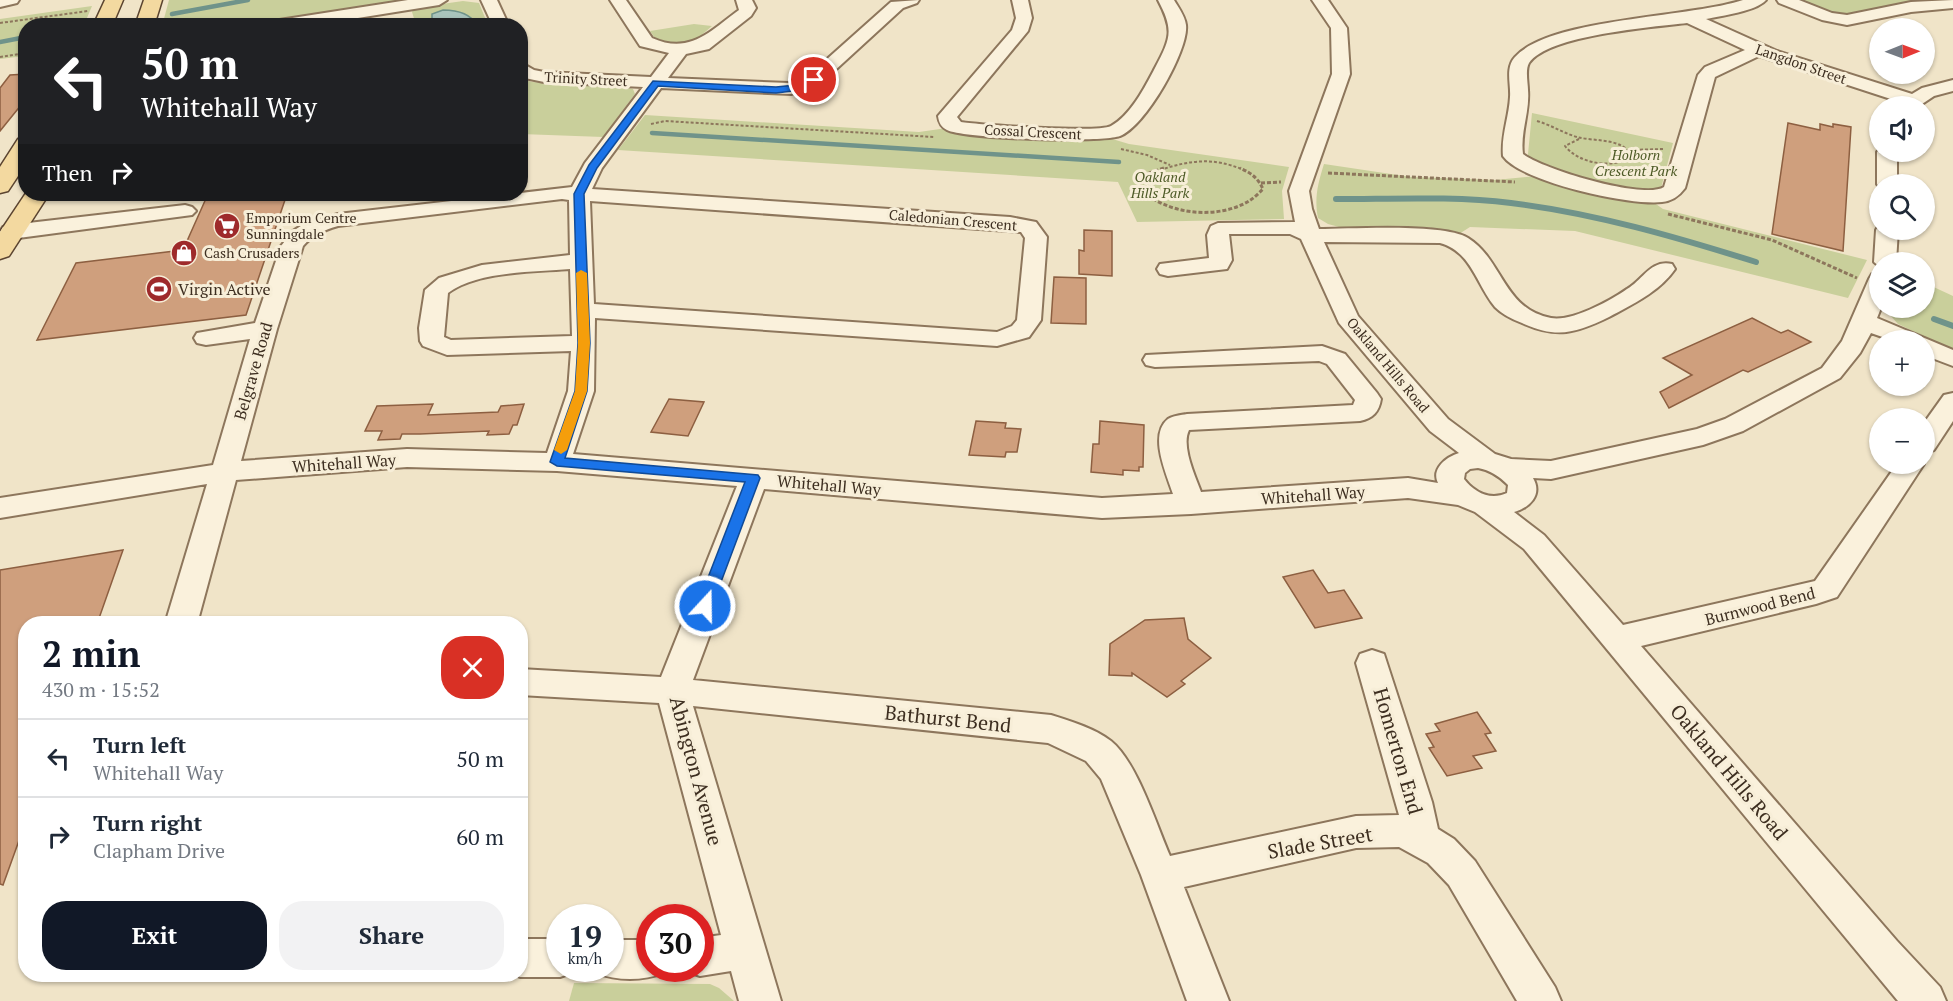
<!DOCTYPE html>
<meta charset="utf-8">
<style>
:root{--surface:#fff;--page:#f2f2f3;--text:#1f2937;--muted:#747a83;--line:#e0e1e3;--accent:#111827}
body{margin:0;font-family:"PT Serif",serif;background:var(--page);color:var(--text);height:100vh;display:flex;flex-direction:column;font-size:22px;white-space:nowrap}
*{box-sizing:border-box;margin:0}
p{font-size:20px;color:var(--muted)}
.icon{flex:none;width:33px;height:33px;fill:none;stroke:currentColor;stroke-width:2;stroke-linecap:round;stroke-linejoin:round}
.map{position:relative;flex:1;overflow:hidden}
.details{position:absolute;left:18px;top:616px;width:510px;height:366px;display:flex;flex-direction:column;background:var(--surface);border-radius:24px;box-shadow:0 2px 4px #0004}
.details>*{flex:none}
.hud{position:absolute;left:18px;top:18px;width:510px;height:183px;border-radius:24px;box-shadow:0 2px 4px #0004;background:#202124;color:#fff;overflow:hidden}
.needle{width:39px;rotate:89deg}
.controls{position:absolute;left:1869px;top:18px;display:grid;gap:12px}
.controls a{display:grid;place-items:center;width:66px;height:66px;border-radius:50%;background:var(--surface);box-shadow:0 2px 4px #0004;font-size:30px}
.speed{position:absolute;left:546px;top:904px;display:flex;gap:12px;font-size:30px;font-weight:700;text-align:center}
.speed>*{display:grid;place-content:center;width:78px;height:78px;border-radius:50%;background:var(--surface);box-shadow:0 2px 4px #0004;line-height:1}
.speed small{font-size:15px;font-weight:400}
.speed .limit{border:9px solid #d22;background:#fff;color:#111}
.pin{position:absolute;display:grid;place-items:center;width:51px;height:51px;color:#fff;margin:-26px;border:3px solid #fff;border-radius:50%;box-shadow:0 2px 6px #0007}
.me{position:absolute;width:66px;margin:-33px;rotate:21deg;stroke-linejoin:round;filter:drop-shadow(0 0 4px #0008)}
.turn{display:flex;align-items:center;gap:21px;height:126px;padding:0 24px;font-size:27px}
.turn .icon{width:78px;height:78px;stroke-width:2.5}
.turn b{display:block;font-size:42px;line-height:51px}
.then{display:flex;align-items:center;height:57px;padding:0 24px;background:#0003;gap:12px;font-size:22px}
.round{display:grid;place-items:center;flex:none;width:63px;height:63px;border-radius:24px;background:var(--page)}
.headline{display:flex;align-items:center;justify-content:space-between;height:102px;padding:0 24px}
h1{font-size:36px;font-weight:600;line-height:45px;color:var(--accent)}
.cta{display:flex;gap:12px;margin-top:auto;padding:12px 24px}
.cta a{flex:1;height:69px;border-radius:24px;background:var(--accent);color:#fff;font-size:24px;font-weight:600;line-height:69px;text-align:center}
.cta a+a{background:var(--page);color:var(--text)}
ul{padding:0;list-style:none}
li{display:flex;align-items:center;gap:18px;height:78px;padding:0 24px;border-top:2px solid var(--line)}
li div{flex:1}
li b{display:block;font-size:22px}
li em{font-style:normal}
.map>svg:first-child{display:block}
.green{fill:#c9cf9b}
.water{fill:#a9c4bc;stroke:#6f938a;stroke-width:1.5}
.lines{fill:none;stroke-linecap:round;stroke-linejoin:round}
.stream-far1{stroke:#6f938a;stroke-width:4.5}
.stream{stroke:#6f938a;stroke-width:6}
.building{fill:#cf9f7d;stroke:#8d5f41;stroke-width:1.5}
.minor-casing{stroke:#8d765c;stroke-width:4}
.major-casing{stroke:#5b4430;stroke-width:3}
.path-far1{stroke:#8d765c;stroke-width:2;stroke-dasharray:3 2;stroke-linecap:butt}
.path{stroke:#8d765c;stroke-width:3;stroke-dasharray:4 2;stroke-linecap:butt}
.minor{fill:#faf1dc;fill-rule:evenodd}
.major{fill:#f3d9a0;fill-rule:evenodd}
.route{fill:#1a73e8;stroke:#114b97;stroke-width:1.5}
.slow{fill:#f59e0b}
.labels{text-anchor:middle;stroke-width:6;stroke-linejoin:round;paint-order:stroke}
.far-street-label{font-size:14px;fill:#3d2e20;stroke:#f7eed8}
.far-park-label{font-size:14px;font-style:italic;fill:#4d5a26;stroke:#f7eed8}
.far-poi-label{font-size:14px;fill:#3d2e20;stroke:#f7eed8;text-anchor:start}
.poi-label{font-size:16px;fill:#3d2e20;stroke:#f7eed8;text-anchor:start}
.street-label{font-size:16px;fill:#3d2e20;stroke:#f7eed8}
.near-street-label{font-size:20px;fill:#3d2e20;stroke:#f7eed8}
</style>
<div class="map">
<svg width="1953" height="1001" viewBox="0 0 1953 1001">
<rect width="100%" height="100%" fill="#f0e4c8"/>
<g class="green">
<polygon points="169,0 409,0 243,25 162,26"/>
<polygon points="1796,0 1938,0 1848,16 1828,13"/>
<polygon points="463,1 479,3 488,25 416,25 412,12 414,8"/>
<polygon points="92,6 84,25 26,26 25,56 0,59 0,19"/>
<polygon points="694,24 712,26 697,39 699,41 674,45 657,41 650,31"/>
<polygon points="521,79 532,82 626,87 633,89 635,94 603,137 521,134"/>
<path d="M1532,113L1673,143L1661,188C1646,196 1568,175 1549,169C1542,167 1535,162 1528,157V154Z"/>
<polygon points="645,115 919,132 947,128 963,132 1093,140 1109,138 1129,144 1289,167 1282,191 1284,219 1137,222 1118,182 618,150"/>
<path d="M1324,164L1411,177L1495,180L1537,176L1653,202L1663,209L1867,260L1848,298L1575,231L1470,227L1459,234L1427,227H1339L1328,224L1318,218C1314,198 1318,183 1324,164Z"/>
<polygon points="1925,283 1953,296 1953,350 1898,324 1890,315 1891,308 1924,308"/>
<polygon points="574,983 710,984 719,988 734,1001 569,1001"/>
</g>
<path class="water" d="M443,10C456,10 470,13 477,25H432V14Z"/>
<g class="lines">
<g class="stream-far1">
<polyline points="172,14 248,0"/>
<polyline points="0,42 26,37"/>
<polyline points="652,133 1119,162"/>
</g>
<g class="stream">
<path d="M1336,199C1394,199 1453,196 1511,203C1594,213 1676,237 1756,262"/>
<polyline points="1934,319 1953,326"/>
</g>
</g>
<g class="building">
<polygon points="26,74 26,99 0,131 0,88 10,75"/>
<polygon points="1788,123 1820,130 1820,124 1833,127 1833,124 1851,127 1843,251 1772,234"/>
<polygon points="208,194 287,194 246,315 37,340 76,263 183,250"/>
<polygon points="1084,230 1112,231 1112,276 1079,274 1079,250 1084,251"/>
<polygon points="1054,277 1086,278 1086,324 1051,323"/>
<polygon points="1752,318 1781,333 1788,330 1811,342 1748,372 1743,370 1669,408 1660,392 1692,375 1663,358"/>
<polygon points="669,399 704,402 688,436 651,432"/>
<polygon points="433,404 428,415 498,412 501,406 524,404 517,425 513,425 509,434 487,435 489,431 420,434 402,434 400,439 378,440 382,431 365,431 377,406"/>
<polygon points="976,421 1006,423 1005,428 1021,429 1017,452 1006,452 1005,457 969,455"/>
<polygon points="1100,421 1144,425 1143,467 1139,467 1139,471 1123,470 1123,475 1091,472 1093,444 1099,444"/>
<polygon points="123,550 97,624 26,624 26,821 3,885 0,884 0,570"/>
<polygon points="1313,570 1328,593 1344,590 1362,618 1315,628 1283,577"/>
<polygon points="1184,618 1188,639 1211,658 1181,681 1185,684 1167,697 1132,673 1132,676 1109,675 1110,644 1145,620"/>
<polygon points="1477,712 1491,733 1485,734 1496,751 1473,756 1482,768 1447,776 1429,748 1434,747 1426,734 1440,731 1435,724"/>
</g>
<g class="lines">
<defs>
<g id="minor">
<polygon points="0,0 19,0 17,3 0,7"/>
<polygon points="408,0 447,0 439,5 308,26 265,26 273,21"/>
<polygon points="481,0 497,0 509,26 493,26"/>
<path d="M610,0H626L652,38C690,55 710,31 739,10L736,0H752L756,8L751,16L709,49L686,54L668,78L789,83L808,76L891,2L919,0L917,3L903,8L820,84L791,94L661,88L602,168L592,189L1010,217L1036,222L1047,237L1041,320L1029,337L997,346L595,318L594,391L573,454L1102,498L1173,494C1167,475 1148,435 1168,419C1173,416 1181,415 1187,414L1353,405L1355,400L1327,364L1319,361L1155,367L1146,365L1143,360L1146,355L1322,346L1345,354L1377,393L1381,399C1379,412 1373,418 1360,421L1189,430C1181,446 1195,476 1201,492L1408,478L1438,483C1431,469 1446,457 1459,453L1430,431L1339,323L1301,239L1290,234H1229L1232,260L1227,269L1168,276L1160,274L1157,269L1160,264L1209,258L1207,235L1211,226L1218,223L1295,222L1289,191L1332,74L1331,28L1312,0H1328L1347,28L1350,74L1309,191L1312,209L1319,229C1351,229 1444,223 1468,238C1503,260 1503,309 1551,318C1571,322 1610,301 1627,289C1643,280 1651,259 1672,264L1675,269C1659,292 1633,304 1609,317C1576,333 1557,339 1522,323C1512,319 1503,315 1495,307C1476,284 1472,252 1440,243L1324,242L1358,316L1448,419L1495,454L1511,459L1551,461L1697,429L1725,419L1822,368L1842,341L1869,279L1872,274L1880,272L1881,308L1877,318L1953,350V366L1924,355V340H1891L1871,333L1860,353L1840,378L1743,431L1703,445L1551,479L1533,478C1543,495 1529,508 1514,512L1544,535L1623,625L1815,581L1897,464H1924L1837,597L1816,604L1641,646L1897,941L1940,987L1946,1001H1898L1524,549L1475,512L1458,505L1408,498L1191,514L1102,518L764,489L693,680L1051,715C1070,721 1094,728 1111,741C1137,762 1156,824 1170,856L1356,816L1399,815L1356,663L1360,654L1372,650L1384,654L1432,802L1438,829L1454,839L1475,861L1555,987L1561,1001H1517L1449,885L1428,863L1399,847L1356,848L1184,887L1229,1001H1187L1141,875L1101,779L1086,761L1048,743L693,706L781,1001H739L731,971L700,976L686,971L700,969V938L721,935L659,703L520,695V669L661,677L737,486L557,471L407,467L236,480L197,624H165L207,484L0,518V498L213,465L250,339L206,345L197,343L194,338L197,333L255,323L281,246L293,231L304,224L338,214L572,187L585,163L643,87L544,82L520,77V62L534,70L544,72L651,77L669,53L640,46ZM562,199L569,200L570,255L482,265L439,278L425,290L419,328L420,341L423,346L447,355L571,351L568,391L547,453L407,449L241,461L277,329L303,246C312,235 324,230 338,226ZM590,201L1021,232L1025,238L1017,320L1012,326L997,332L594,304ZM570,269L572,336L451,340L444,337L448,293C477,271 535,272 570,269ZM1478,468C1490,470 1499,476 1508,485L1507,493C1490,501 1474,492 1464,479L1465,473L1470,469Z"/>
<path d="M1012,0H1028L1032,18L1028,31L957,117L961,122C981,125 1098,133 1111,126C1131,115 1145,87 1155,68C1171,38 1174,30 1158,0H1174C1178,7 1185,16 1186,25C1189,50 1145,127 1120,136C1102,143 964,139 947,130C941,127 939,123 938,116L1012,30L1016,18Z"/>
<path d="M1743,0H1766C1757,11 1721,16 1706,19L1777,51L1912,94L1922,88L1953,80V91L1934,96L1919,106H1898L1900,102L1759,56L1715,77L1685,188C1679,196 1672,201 1662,202C1631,206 1521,182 1503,156C1501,136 1509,117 1510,97C1511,84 1505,68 1515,57C1550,18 1688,18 1743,0ZM1687,23L1745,50L1705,67L1698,75L1664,187C1644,200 1542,169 1523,154C1520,132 1530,112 1528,90C1528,83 1525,70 1529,63C1548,35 1653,27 1687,23Z"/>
<polygon points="1777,0 1799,0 1832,13 1847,15 1911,2 1953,0 1953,8 1911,12 1847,25 1822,20 1779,3"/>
<polygon points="1880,149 1880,152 1897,152 1897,184 1880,184 1880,188 1877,184 1877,152"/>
<polygon points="185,205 192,207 196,211 192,215 11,239 3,237 0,232 3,227 11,225"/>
<polygon points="1879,225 1880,230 1898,230 1896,262 1880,262 1880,267 1874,262 1876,230"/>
<polygon points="1953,393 1953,421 1934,450 1924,453 1924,423 1944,395"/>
<polygon points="520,939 560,939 560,969 575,969 574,972 560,977 520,977 515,975 520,975"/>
<path d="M610,940H650V969H666L664,973C643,981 617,981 596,973L594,969H610Z"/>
</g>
<g id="major">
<polygon points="105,0 123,0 112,26 93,26"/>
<polygon points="144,0 162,0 154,26 135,26"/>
<polygon points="26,137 26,164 8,191 0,193 0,167 18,139"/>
<polygon points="26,193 49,194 9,256 0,259 0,232"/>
</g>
</defs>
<use href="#minor" class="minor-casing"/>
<use href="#major" class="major-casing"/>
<g class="path-far1">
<polyline points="0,23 88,11"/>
<polyline points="0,57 26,53"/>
<path d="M1537,121C1551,125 1563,133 1577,137C1595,142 1623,137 1632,157C1613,169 1579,164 1565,146L1581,138"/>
<polyline points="651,124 665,121 934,137"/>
<polyline points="1121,149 1147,155 1170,165"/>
<polyline points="1630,150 1664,149"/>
<path d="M1160,170C1191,160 1213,157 1244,170"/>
</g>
<g class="path">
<path d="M1164,168L1140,176V188C1165,215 1218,220 1249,201C1254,198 1259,193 1263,189C1258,178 1251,173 1240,168"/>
<polyline points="1328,173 1515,182"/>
<polyline points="1261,183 1281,182"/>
<polyline points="1668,214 1772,240 1857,278"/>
</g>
<use href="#minor" class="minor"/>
<use href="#major" class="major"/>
</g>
<polygon class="route" points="814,78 818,78 818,82 801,90 776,93 658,86 597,168 584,194 590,343 587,391 565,458 758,475 760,478 712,606 710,610 699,610 697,606 745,482 557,466 550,462 575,391 578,343 574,194 589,165 653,81 776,87 796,85"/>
<polygon class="slow" points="581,270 587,273 590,343 587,391 567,450 561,454 554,450 575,391 578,343 576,273"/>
<defs>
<symbol id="supermarket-disc" viewBox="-11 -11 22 22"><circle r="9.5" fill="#9e2a2b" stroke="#f7eed8"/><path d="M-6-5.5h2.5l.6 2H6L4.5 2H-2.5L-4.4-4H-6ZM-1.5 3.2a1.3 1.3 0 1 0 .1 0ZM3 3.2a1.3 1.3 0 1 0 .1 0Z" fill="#fff"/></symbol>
<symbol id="shop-disc" viewBox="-11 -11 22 22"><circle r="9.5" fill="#9e2a2b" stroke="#f7eed8"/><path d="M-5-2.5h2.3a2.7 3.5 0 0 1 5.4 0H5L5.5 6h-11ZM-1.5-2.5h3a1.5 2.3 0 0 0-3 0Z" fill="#fff"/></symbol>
<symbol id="stadium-disc" viewBox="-11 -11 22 22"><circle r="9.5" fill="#9e2a2b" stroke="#f7eed8"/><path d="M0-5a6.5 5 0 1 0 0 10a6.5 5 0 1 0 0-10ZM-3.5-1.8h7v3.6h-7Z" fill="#fff"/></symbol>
</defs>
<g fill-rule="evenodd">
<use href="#supermarket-disc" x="212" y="211" width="30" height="30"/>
<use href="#shop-disc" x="169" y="238" width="30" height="30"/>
<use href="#stadium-disc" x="144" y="274" width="30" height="30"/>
</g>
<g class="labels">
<g class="far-street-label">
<text transform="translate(1801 64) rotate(19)" y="5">Langdon Street</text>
<text transform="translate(586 79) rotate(3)" y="5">Trinity Street</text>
<text transform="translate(1033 132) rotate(3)" y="5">Cossal Crescent</text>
<text transform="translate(953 220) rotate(5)" y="5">Caledonian Crescent</text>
<text transform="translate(1388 365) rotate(50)" y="5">Oakland Hills Road</text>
</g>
<g class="far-park-label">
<text x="1636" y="160">Holborn<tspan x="1636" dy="16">Crescent Park</tspan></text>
<text x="1160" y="182">Oakland<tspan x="1160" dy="16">Hills Park</tspan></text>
</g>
<g class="far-poi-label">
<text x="246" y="223">Emporium Centre<tspan x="246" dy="16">Sunningdale</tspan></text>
<text x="204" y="258">Cash Crusaders</text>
</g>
<g class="poi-label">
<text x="178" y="295">Virgin Active</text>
</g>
<g class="street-label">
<text transform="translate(253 371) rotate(-74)" y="6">Belgrave Road</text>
<text transform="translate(344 463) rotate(-4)" y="6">Whitehall Way</text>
<text transform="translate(829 485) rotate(5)" y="6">Whitehall Way</text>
<text transform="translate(1313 495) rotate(-4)" y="6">Whitehall Way</text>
<text transform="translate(1760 606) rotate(-14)" y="6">Burnwood Bend</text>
</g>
<g class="near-street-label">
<text transform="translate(948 719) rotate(6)" y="7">Bathurst Bend</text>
<text transform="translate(1398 751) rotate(74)" y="7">Homerton End</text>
<text transform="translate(696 771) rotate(75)" y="7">Abington Avenue</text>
<text transform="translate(1729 772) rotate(50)" y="7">Oakland Hills Road</text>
<text transform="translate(1320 843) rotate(-10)" y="7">Slade Street</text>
</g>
</g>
</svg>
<div class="controls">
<a><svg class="needle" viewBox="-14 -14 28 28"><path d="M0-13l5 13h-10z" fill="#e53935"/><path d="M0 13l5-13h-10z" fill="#747a83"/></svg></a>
<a><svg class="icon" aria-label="sound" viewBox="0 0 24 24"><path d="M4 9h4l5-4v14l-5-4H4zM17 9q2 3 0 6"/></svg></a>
<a><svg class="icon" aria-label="search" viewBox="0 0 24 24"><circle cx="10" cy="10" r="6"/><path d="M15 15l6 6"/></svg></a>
<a><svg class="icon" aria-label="layers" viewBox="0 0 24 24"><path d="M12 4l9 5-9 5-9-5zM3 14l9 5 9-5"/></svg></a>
<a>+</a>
<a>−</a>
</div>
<div class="speed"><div>19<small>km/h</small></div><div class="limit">30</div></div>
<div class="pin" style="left:814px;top:80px;background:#d93025"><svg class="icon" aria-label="arrive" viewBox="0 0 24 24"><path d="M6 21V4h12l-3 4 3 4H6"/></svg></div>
<svg class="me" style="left:705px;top:606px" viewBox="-20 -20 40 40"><circle r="17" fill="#1a73e8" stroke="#fff" stroke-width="3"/><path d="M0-11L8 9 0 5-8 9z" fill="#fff"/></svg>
<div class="hud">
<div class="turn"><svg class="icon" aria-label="left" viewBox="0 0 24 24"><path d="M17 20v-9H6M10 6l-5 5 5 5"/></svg><div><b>50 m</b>Whitehall Way</div></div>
<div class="then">Then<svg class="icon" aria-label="right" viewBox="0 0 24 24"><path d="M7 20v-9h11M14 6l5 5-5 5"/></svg></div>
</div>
<section class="details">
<div class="headline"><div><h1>2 min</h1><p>430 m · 15:52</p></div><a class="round" style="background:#d93025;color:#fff"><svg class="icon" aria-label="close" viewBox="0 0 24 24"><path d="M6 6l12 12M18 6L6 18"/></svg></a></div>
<ul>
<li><svg class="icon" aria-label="left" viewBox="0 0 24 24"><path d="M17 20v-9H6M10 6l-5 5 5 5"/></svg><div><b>Turn left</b><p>Whitehall Way</p></div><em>50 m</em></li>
<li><svg class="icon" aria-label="right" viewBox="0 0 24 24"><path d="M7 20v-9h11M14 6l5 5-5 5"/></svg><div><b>Turn right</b><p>Clapham Drive</p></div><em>60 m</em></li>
</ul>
<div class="cta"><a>Exit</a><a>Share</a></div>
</section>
</div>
